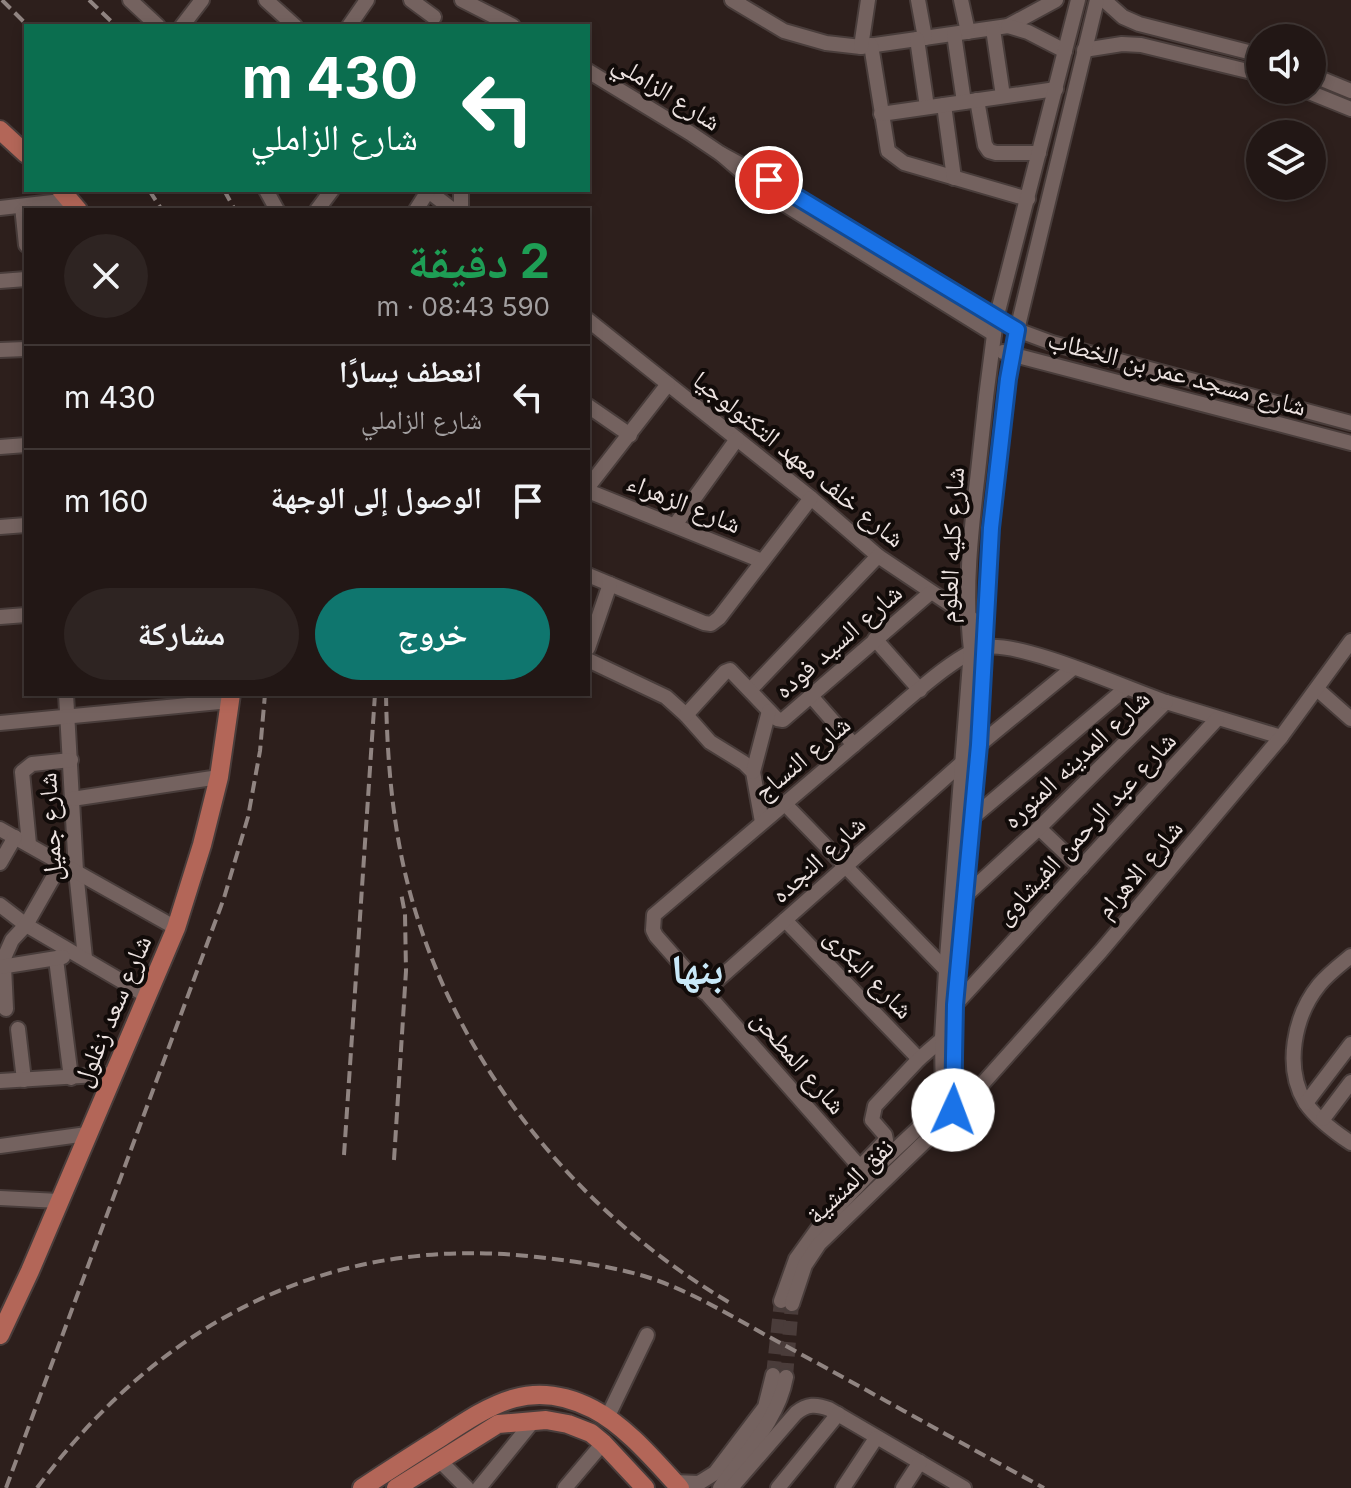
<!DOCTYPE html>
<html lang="ar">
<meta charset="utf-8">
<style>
:root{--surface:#221715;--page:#2e2422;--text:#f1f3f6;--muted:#a29fa0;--line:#3f3634;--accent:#0f766e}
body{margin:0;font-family:Inter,"Noto Naskh Arabic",sans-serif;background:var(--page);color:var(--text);direction:rtl;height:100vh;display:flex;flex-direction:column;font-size:30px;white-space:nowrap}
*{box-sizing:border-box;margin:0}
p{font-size:26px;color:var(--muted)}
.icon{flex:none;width:44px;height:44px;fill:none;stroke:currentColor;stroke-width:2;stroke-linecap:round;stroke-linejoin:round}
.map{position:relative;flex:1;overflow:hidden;direction:ltr}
.panel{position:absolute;left:24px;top:208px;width:566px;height:488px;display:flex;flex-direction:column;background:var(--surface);border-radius:0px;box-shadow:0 4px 12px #0003,0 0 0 2px var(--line);direction:rtl}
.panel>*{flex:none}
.hud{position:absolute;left:24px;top:24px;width:566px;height:168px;border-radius:0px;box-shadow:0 4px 12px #0003,0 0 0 2px var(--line);direction:rtl;background:#0b6e4f;color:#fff;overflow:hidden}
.buttons{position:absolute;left:1246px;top:24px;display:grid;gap:16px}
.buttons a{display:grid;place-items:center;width:80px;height:80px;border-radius:50%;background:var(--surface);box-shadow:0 4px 12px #0003,0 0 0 2px var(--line);font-size:40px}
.pin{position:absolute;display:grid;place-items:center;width:68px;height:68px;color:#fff;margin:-34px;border:4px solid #fff;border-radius:50%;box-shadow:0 2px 8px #0007}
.me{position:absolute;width:88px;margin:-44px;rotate:2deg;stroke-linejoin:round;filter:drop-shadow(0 0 6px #0008)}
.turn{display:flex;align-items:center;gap:28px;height:168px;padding:0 40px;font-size:36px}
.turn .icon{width:104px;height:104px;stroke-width:2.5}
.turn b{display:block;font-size:56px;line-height:68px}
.round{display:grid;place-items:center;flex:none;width:84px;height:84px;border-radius:42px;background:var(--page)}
.headline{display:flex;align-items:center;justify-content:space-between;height:136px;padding:0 40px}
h1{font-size:48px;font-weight:700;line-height:60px;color:#1e9e55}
.action{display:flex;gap:16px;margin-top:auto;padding:16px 40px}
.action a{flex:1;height:92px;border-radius:48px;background:var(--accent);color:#fff;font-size:32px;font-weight:700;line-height:92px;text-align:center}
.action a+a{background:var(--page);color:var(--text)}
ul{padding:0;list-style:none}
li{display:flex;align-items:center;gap:24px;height:104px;padding:0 40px;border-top:2px solid var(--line)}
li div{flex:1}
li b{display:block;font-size:30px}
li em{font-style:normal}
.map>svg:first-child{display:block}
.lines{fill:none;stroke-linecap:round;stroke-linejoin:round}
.minor-tunnel{stroke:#4a3c3a;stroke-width:14;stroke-dasharray:14 7;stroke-linecap:butt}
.minor-casing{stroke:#493d3b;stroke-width:18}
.major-casing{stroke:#493d3b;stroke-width:22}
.minor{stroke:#74625f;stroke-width:14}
.major{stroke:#b36658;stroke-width:18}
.rail{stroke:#908481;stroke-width:4;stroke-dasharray:12 6;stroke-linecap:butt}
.route-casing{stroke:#114b97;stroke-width:20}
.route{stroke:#1a73e8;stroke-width:14}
.labels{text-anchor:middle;stroke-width:8;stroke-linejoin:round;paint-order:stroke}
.street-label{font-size:26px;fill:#ede3e1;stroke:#110b09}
.town-label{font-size:42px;font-weight:bold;fill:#c9e9f9;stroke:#110b09}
</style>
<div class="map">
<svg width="1351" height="1488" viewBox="0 0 1351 1488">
<rect width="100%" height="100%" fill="#2d1f1c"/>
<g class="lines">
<g class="minor-tunnel">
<polyline points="773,1375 781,1301"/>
<polyline points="786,1377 792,1304"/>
</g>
<defs>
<g id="minor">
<polyline points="130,0 158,26"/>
<polyline points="266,0 295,26"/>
<polyline points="411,0 434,17"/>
<polyline points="462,0 513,26"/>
<polyline points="732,0 784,31 826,43 861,47 1008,26 1056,0"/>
<polyline points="918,0 925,38"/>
<polyline points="961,0 968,32"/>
<polyline points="1104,0 1123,17 1139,24 1260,55"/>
<polyline points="182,26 202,0"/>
<polyline points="349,26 367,0"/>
<polyline points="1008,26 1028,32 1065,51"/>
<polyline points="993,29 1003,96"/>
<polyline points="954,34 964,102"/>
<polyline points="917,39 927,107"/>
<polyline points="871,45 888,151 904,163 1028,199"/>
<polyline points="861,47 868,0"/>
<polyline points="1084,50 1122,44 1141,45 1260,74"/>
<polyline points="588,71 690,133 721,154 765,192 994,334"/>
<polyline points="1312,75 1351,91"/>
<polyline points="1304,90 1351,109"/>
<polyline points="977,100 985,145 989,151 996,153 1039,153"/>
<polyline points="944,105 954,178"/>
<polyline points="881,114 1056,89"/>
<polyline points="721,154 769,180 1017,330 1052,343 1351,423"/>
<polyline points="266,190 277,210"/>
<polyline points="427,190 453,210"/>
<polyline points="461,190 461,210"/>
<polyline points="22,206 26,245"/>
<polyline points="0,208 70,200"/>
<polyline points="317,210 332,190"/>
<polyline points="416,210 428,191"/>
<polyline points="0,281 26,279"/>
<polyline points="588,320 811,498 878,556 975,621"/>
<polyline points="0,350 26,349"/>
<polyline points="1003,352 1351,443"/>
<polyline points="588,406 630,435"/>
<polyline points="0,447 26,445"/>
<polyline points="588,487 668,384"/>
<polyline points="588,491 762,561"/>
<polyline points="675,525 737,439"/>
<polyline points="0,527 26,525"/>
<polyline points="588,575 704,623 711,624 719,618 811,498"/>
<polyline points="0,617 26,615"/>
<polyline points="875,639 920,690"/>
<polyline points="588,648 610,584"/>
<polyline points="588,660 666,697 686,715 710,742 744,763 753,772 762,822"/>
<polyline points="751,689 878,556"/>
<polyline points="1317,689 1351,719"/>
<polyline points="66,694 76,871 85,958"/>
<polyline points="811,696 854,745"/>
<polyline points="686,715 725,672 730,670 777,719 783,720 930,593"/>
<polyline points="0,723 230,701"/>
<polyline points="979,745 1073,668"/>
<polyline points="753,772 769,711"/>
<polyline points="72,799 219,777"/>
<polyline points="785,804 949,973"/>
<polyline points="971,819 1126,688"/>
<polyline points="1039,828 1081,868"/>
<polyline points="0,829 176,928"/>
<polyline points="29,844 22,772 32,764 71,760"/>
<polyline points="0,863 15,837"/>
<polyline points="964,897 1039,828 1166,702 1281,737"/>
<polyline points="0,905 26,925 147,996"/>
<polyline points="785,920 919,1059"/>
<path d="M1351,956C1340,965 1328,974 1319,985C1294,1016 1284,1067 1305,1102C1315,1117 1336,1133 1351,1143"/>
<polyline points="56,959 71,1078"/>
<polyline points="4,966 6,1009"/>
<polyline points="0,967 12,940 26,925 62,862"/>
<polyline points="0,967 63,957"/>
<polyline points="704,992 963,762"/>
<polyline points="955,1005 1217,719"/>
<polyline points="18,1029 24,1080"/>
<path d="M948,1034L919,1059L875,1106L872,1120L885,1135L886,1140L862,1165H858L656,936L653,930L654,915C730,850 806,785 882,721C904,703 960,650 986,647C1024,642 1125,688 1166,702"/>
<polyline points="0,1081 113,1074"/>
<polyline points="949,1102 961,1100 976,1091 1101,951 1281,737 1351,641"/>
<polyline points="1306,1103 1351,1044"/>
<polyline points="1323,1119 1351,1082"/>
<polyline points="0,1146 87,1134"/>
<polyline points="0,1198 59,1201"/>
<path d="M781,1301L796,1259L819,1227L867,1176L943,1105L942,1038L946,971L971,650C964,591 971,531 978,472C983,421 989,370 996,319L1078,0"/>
<polyline points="792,1304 805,1265 819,1244 941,1126 951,1113 955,1102 955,1005 979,745 991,528 1008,379 1017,330 1097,0"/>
<polyline points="607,1418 647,1335"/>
<polyline points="439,1460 467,1488"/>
<polyline points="674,1482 699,1483 715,1473 765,1407 773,1375"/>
<polyline points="479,1488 534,1420"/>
<polyline points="565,1488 603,1443"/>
<path d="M720,1488C745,1452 778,1421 786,1377"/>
<path d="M731,1488L796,1413C807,1404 816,1404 829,1409L964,1488"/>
<polyline points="778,1488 838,1414"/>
<polyline points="843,1488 876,1438"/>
<polyline points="903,1488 920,1462"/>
</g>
<g id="major">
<polyline points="0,130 26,154"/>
<polyline points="61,190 78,210"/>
<polyline points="0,1335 30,1271 176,928 202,845 219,777 231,694"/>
<path d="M362,1488C388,1471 414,1454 440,1438C492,1404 531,1377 593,1409C626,1426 655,1461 680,1488"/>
<polyline points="396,1488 498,1424 546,1420 568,1424 591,1433 603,1443 645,1488"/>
</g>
</defs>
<use href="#minor" class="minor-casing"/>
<use href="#major" class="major-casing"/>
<use href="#minor" class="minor"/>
<use href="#major" class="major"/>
<g class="rail">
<polyline points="2,0 28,26"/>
<polyline points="89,0 116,26"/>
<polyline points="149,190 162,210"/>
<polyline points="224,190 235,210"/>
<path d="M386,694C387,756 392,821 407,881C451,1058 575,1213 732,1304"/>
<polyline points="344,1155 375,694"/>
<polyline points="394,1160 406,971 405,914 401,893"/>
<polyline points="6,1488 224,898 248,817 260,751 265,694"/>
<path d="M37,1488C159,1323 329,1233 537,1257C573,1261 609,1266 644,1276C693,1291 739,1321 784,1345C871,1392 957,1441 1044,1488"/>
</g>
</g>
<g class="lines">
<defs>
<polyline id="route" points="769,180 1017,330 1008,379 991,528 979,745 955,1005 953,1110"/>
</defs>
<use href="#route" class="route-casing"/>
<use href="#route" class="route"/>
</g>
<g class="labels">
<g class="street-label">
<text transform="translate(667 92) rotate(32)" y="9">شارع الزاملي</text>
<text transform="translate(1177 373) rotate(15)" y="9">شارع مسجد عمر بن الخطاب</text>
<text transform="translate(799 459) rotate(39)" y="9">شارع خلف معهد التكنولوجيا</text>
<text transform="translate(684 503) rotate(22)" y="9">شارع الزهراء</text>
<text transform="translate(951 545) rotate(-87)" y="9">شارع كليه العلوم</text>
<text transform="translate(838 641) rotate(-41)" y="9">شارع السيد فوده</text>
<text transform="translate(802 758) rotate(-40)" y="9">شارع النساج</text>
<text transform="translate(1076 759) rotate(-43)" y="9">شارع المدينه المنوره</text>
<text transform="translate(50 827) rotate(-93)" y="9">شارع جميل</text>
<text transform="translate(1085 828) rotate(-47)" y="9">شارع عبد الرحمن الفيشاوى</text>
<text transform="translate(818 859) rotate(-42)" y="9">شارع النجده</text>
<text transform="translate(1139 869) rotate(-50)" y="9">شارع الاهرام</text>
<text transform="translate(869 973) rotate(46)" y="9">شارع البكرى</text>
<text transform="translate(112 1011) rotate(-67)" y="9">شارع سعد زغلول</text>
<text transform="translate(799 1062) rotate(49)" y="9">شارع المطحن</text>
<text transform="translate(850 1181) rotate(-44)" y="9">نفق المنشية</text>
</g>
<g class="town-label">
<text x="697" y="984">بنها</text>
</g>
</g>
</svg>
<div class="buttons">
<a><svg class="icon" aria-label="sound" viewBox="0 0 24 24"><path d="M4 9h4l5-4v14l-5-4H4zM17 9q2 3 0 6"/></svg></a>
<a><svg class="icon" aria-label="layers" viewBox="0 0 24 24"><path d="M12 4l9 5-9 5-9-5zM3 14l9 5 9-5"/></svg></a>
</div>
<div class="pin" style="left:769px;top:180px;background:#d93025"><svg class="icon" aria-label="arrive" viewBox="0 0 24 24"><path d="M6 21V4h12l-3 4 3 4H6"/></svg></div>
<svg class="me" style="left:953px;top:1110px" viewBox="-20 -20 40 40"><circle r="19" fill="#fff"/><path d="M0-13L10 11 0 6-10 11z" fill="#1a73e8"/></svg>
<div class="hud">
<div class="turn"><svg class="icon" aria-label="left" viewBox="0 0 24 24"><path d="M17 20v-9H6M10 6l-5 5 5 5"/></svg><div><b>430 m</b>شارع الزاملي</div></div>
</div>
<section class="panel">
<div class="headline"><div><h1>2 دقيقة</h1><p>590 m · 08:43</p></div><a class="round"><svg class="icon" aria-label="close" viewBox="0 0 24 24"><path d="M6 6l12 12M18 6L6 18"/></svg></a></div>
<ul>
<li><svg class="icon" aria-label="left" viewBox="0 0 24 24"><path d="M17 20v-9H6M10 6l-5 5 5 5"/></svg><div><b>انعطف يسارًا</b><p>شارع الزاملي</p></div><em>430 m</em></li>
<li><svg class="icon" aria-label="arrive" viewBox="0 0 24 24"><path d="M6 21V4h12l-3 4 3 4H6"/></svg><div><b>الوصول إلى الوجهة</b></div><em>160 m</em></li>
</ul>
<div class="action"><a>خروج</a><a>مشاركة</a></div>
</section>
</div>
